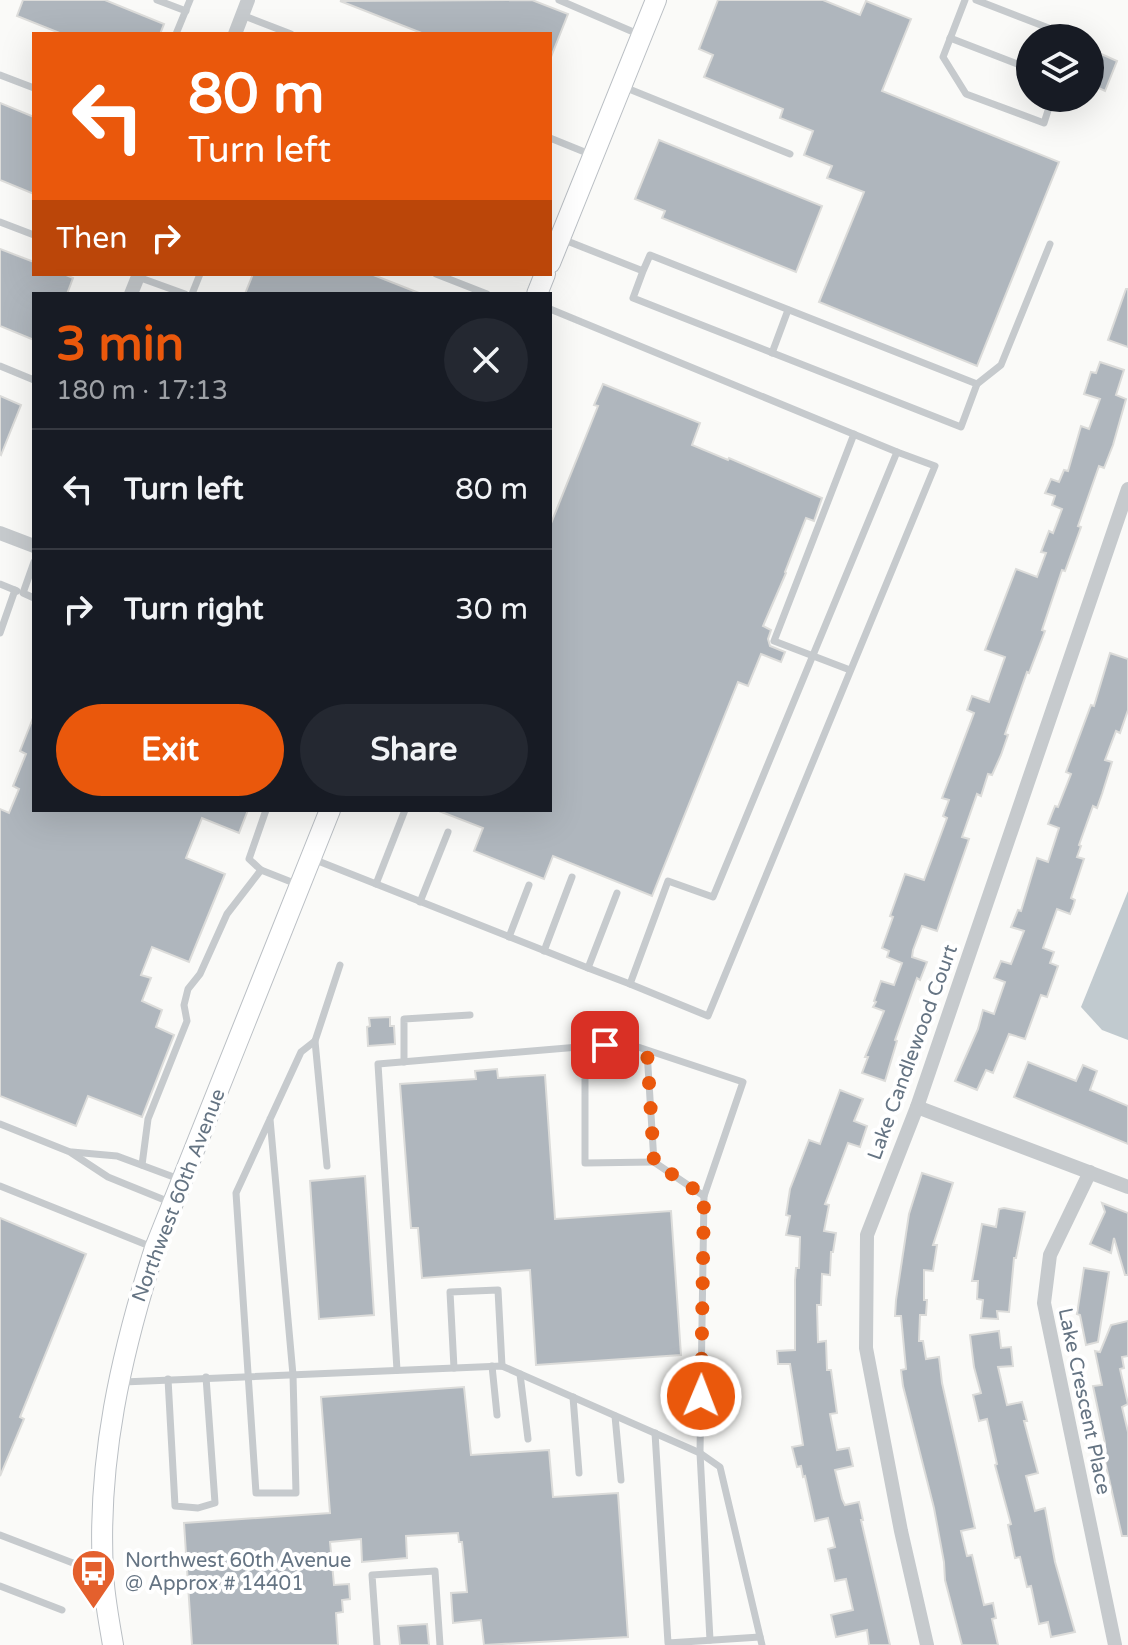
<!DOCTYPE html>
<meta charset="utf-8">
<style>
:root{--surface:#171b24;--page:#242831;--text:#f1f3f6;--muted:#9ea1a6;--line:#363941;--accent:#ea580c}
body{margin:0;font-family:"Varela Round",sans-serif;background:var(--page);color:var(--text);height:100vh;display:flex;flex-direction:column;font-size:30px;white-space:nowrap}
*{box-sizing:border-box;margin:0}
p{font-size:26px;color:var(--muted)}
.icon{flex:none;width:44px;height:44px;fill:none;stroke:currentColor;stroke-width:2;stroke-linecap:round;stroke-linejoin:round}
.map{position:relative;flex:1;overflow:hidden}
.side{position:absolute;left:32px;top:292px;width:520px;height:520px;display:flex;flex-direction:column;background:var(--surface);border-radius:0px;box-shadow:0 8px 32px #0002}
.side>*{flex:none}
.top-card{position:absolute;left:32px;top:32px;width:520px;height:244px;border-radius:0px;box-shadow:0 8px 32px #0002;background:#ea580c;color:#fff;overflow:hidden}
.controls{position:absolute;left:1016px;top:24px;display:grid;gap:16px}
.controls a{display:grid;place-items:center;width:88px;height:88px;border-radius:50%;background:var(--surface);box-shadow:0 8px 32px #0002;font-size:40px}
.pin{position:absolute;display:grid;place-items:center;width:68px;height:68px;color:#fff;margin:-34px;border-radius:16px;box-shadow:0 4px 12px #0006}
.me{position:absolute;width:88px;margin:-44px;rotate:1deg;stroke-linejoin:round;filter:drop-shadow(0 0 6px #0008)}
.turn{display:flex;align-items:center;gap:28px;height:168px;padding:0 24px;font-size:36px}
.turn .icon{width:104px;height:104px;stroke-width:2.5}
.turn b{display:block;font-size:56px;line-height:68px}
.then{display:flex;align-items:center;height:76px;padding:0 24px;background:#0003;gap:16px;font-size:30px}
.round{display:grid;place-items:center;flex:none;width:84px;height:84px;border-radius:42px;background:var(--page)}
.summary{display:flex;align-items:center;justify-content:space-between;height:136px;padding:0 24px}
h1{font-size:48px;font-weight:800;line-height:60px;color:var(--accent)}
.primary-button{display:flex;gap:16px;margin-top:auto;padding:16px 24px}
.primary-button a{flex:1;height:92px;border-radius:48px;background:var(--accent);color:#fff;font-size:32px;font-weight:800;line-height:92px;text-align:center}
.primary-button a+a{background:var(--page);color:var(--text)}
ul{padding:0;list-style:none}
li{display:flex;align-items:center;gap:24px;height:120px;padding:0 24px;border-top:2px solid var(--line)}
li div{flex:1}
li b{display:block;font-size:30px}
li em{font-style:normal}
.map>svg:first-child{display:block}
.water{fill:#c1cacf}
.building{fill:#afb6bd;stroke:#dcdcda;stroke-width:2}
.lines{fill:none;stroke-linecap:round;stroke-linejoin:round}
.secondary-casing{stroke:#babfc4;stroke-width:22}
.lane{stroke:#c6cacd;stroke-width:7}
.street{stroke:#c6cacd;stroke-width:14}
.secondary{stroke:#fff;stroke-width:20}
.route{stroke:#ea580c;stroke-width:14;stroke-dasharray:0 25.2}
.labels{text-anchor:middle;stroke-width:8;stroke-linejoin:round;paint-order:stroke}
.street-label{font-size:20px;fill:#657483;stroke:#fff}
.poi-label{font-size:20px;fill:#657483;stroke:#fff;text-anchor:start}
</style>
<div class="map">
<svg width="1128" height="1645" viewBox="0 0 1128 1645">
<rect width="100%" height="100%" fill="#fafaf8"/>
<polygon class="water" points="1128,891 1128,1040 1102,1030 1081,1007"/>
<g class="building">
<polygon points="23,0 105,0 164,24 160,34 62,34 17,16"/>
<polygon points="532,0 568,14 551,57 550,34 424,34 340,1"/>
<polygon points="718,0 823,0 860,15 866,1 911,19 882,91 1059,162 977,366 819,302 864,192 827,178 832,166 804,155 813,131 780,118 783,109 704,77 713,55 699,49"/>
<polygon points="1090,49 1117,61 1105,91 1090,84"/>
<polygon points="0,103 34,117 34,194 0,180"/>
<polygon points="659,140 822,206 796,272 662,218 665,211 635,199"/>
<polygon points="0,249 34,262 34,274 64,274 73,278 67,294 34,294 34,340 0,326"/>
<polygon points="253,274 371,274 419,293 245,294"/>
<polygon points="1126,289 1128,289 1128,347 1108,340"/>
<polygon points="1100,362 1124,370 1116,395 1126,399 1113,445 1104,468 1099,466 1078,526 1081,527 1065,571 1062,570 1042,630 1045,631 1029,673 1027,672 1005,734 1008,735 1001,755 992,775 988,774 981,796 977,794 962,837 969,839 937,931 922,926 913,950 912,957 927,962 920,980 917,978 895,1040 897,1041 885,1081 862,1073 868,1057 865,1057 884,1011 873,1007 876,1002 874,1001 881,981 894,985 902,963 887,957 889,951 882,948 893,917 890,916 905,874 924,880 947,818 943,816 949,800 942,798 974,713 967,710 972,696 989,702 1005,657 985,650 1016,569 1037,577 1046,553 1041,552 1049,531 1053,533 1062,509 1052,505 1055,496 1045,493 1051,479 1059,482 1064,470 1068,471 1081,426 1089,429 1100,399 1084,394 1091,372 1096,373"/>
<polygon points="603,384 700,423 692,445 728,460 729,458 822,498 814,521 806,518 785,572 786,573 763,626 771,630 768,639 770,646 785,652 781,662 761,654 748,686 738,682 652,896 553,856 544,879 474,851 483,828 439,811 550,810 550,526 598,406 594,405"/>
<polygon points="0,396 21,405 1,455 0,454"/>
<polygon points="1110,653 1128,659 1128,710 1120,733 1116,731 1105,760 1112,762 1102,794 1097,808 1093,806 1079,845 1081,846 1077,857 1084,859 1071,898 1075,900 1073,907 1070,914 1057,909 1043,948 1054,952 1050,963 1058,966 1047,997 1041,995 1025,1039 1009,1034 993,1073 986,1070 977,1090 955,1081 978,1029 983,1010 994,1014 1005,982 994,978 1001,961 1011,964 1024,931 1011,927 1018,910 1021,911 1037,858 1048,862 1059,828 1048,824 1055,806 1058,807 1071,774 1066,772 1091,705 1094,706"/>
<polygon points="33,718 34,810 248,810 239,833 202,818 186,858 225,874 189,962 152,947 141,975 151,978 142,1001 162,1010 156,1027 174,1035 142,1117 88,1096 76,1126 0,1096 0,809 9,813 19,789 13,786 26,754 20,751"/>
<polygon points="390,1017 390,1026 394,1026 395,1044 368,1046 367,1027 370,1026 369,1018"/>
<polygon points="1028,1062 1076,1081 1083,1065 1097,1071 1090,1090 1128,1106 1128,1144 1014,1097"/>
<polygon points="497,1069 498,1078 545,1075 555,1219 671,1211 681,1355 536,1365 530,1270 422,1278 418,1228 411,1228 400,1084 476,1079 475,1071"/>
<polygon points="840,1090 863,1099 854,1121 867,1126 860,1147 848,1143 825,1204 829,1205 824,1231 836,1233 833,1252 831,1252 830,1275 822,1274 821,1305 817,1305 818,1342 826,1341 827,1370 831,1370 837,1413 830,1414 837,1450 849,1448 853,1466 835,1470 842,1499 845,1505 859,1502 863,1520 861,1520 890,1645 869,1645 867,1630 836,1637 831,1615 853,1610 846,1579 835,1581 828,1549 835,1547 828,1518 815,1521 805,1476 803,1477 801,1466 797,1467 792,1447 803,1445 790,1364 778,1364 777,1351 795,1350 795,1280 796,1268 799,1268 800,1237 786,1235 790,1216 786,1215 790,1189 809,1140 820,1144"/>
<polygon points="922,1173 953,1183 933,1245 937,1245 933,1271 924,1270 924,1300 927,1300 926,1315 920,1315 919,1341 923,1341 926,1359 939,1357 942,1383 975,1528 961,1531 967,1556 972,1555 984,1605 993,1603 996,1618 992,1619 998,1645 962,1645 945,1580 944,1562 934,1508 903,1386 901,1370 906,1369 901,1316 895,1316 896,1300 909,1214"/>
<polygon points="365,1176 374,1315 319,1319 310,1181"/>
<polygon points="1102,1203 1128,1213 1128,1275 1125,1275 1114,1238 1111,1253 1090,1244 1105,1212"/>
<polygon points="1004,1208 1025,1212 1016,1258 1014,1258 1009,1312 997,1311 998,1319 981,1318 983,1300 977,1299 978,1281 972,1281 982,1224 996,1227 999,1209"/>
<polygon points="0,1218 86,1254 20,1417 24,1419 0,1476"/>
<polygon points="1084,1268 1109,1272 1098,1342 1086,1345 1080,1315 1077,1314"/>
<polygon points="1128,1321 1128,1356 1122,1357 1124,1368 1120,1369 1128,1404 1122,1407 1128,1432 1128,1536 1122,1536 1102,1448 1105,1448 1105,1443 1093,1386 1102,1385 1095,1351 1100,1352 1111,1325"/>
<polygon points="999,1331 1001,1348 1011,1347 1013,1366 998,1367 1007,1405 1022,1402 1027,1421 1024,1421 1038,1473 1026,1476 1035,1511 1045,1508 1055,1562 1075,1632 1051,1637 1048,1622 1039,1624 1031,1586 1027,1587 1020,1557 1015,1558 1008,1525 1011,1524 995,1465 997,1464 987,1419 979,1421 973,1395 981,1393 974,1367 970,1335"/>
<polygon points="464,1387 471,1455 549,1450 553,1497 618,1493 628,1637 484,1645 481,1620 453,1623 451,1593 467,1592 462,1542 459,1542 458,1533 406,1536 407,1558 362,1562 361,1539 330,1542 334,1585 349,1584 350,1599 342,1600 343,1612 336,1613 338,1645 192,1645 184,1523 330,1513 321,1397"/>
<polygon points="427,1624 429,1645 400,1645 398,1626"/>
</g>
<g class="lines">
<defs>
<g id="secondary">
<polyline points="550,263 656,0"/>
<polyline points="537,294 545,274"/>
<path d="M113,1645C109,1621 104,1596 103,1572C97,1460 121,1354 155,1248L330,810"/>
</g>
</defs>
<use href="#secondary" class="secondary-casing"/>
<g class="lane">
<polyline points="157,0 186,11"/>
<polyline points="559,0 638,34"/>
<polyline points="965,0 943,57 966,94 1044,123 1052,98"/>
<polyline points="976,0 1059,32"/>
<polyline points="242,15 291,34"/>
<polyline points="176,34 190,0"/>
<polyline points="950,38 1030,69"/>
<polyline points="0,75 34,88"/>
<polyline points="624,87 790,154"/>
<polyline points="550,138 592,155"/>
<polyline points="0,222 34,235"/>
<polyline points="562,239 643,271 633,298 961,427 977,384 650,255 643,271"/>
<polyline points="436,274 487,294"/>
<polyline points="138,277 185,294"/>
<polyline points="192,294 200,274"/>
<polyline points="550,309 897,452 713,897 668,881 630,984 588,968"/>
<polyline points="772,353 788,310"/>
<polyline points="0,366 34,380"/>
<polyline points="977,384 1001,365 1050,244"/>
<polyline points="34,562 23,593 34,598"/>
<polyline points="0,584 17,591"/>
<polyline points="0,633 15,590"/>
<polyline points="850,670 774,641 854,434"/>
<polyline points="266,810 249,859 261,870 299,885"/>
<polyline points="313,859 588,968 617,893"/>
<polyline points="376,884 405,810"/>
<polyline points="420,902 448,832"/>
<polyline points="509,937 529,885"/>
<polyline points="544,951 572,877"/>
<polyline points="630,984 708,1016 935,466 897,452"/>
<polyline points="315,1041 327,1166"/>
<polyline points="585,1047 585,1163 654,1162"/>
<polyline points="647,1051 654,1162 704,1196"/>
<polyline points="404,1062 404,1019 470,1015"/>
<polyline points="270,1119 293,1375 296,1493 256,1493 236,1193 301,1052 315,1041 340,965"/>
<polyline points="0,1124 70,1152 108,1177 172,1203"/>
<polyline points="72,1152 117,1156 179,1179"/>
<polyline points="142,1165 148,1119 187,1021 184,1005 188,989 200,974 227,914 261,870"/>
<polyline points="0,1186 152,1247"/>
<polyline points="492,1366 497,1415"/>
<polyline points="454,1368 450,1292 498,1290 502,1366"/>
<polyline points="397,1370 378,1064 626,1043 743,1082 704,1196 700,1453 710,1640"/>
<polyline points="520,1374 528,1439"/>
<polyline points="168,1379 175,1506 198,1508 215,1503 206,1377"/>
<polyline points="123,1382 502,1366 700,1453 720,1467 762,1645"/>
<polyline points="573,1397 579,1473"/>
<polyline points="615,1416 621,1480"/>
<polyline points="655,1433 668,1643 760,1637"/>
<polyline points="0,1535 99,1573"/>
<polyline points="0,1586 62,1610"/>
<polyline points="377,1645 372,1575 435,1571 440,1645"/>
</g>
<g class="street">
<polyline points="235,34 248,0"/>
<polyline points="131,294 139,274"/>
<polyline points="0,533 34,546"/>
<polyline points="917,1107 1128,1187"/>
<polyline points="1090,1172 1050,1255 1044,1303 1115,1645"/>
<polyline points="927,1645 901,1531 866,1348 867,1235 917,1107 1128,489"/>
</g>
<use href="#secondary" class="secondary"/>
</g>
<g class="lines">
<polyline class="route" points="605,1045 626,1043 647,1051 654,1162 704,1196 701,1396"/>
</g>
<defs>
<symbol id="bus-pin" viewBox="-11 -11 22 30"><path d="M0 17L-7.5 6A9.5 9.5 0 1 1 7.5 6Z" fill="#e4602d" stroke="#fff"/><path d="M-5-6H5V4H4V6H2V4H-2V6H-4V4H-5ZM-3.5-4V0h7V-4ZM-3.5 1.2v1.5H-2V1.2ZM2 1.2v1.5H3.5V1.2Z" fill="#fff"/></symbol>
</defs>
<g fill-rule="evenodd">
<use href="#bus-pin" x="68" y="1546" width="51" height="69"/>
</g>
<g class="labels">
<g class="street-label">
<text transform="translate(912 1052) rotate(-70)" y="7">Lake Candlewood Court</text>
<text transform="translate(178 1195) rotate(-69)" y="7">Northwest 60th Avenue</text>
<text transform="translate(1085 1401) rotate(78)" y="7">Lake Crescent Place</text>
</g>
<g class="poi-label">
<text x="125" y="1567">Northwest 60th Avenue<tspan x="125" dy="23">@ Approx # 14401</tspan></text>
</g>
</g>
</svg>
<div class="controls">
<a><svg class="icon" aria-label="layers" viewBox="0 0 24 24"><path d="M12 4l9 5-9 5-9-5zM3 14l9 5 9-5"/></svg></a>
</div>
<div class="pin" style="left:605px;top:1045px;background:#d93025"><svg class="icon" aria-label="arrive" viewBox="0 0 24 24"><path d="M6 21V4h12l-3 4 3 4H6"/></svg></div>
<svg class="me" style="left:701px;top:1396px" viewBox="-20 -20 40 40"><circle r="17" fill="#ea580c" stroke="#fff" stroke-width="3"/><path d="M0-11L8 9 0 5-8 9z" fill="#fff"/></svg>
<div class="top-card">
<div class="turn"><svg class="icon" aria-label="left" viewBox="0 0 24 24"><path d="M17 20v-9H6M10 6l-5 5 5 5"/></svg><div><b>80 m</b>Turn left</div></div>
<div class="then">Then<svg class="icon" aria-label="right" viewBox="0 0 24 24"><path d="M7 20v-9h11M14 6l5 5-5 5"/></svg></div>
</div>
<section class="side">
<div class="summary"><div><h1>3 min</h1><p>180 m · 17:13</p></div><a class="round"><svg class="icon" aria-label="close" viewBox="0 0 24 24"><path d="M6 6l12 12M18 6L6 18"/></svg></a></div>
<ul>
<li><svg class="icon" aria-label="left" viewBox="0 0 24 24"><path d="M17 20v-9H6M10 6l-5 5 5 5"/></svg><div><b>Turn left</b></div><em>80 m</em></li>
<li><svg class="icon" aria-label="right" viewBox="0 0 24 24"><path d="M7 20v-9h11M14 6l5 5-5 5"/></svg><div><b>Turn right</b></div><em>30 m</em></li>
</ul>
<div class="primary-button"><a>Exit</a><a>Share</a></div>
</section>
</div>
